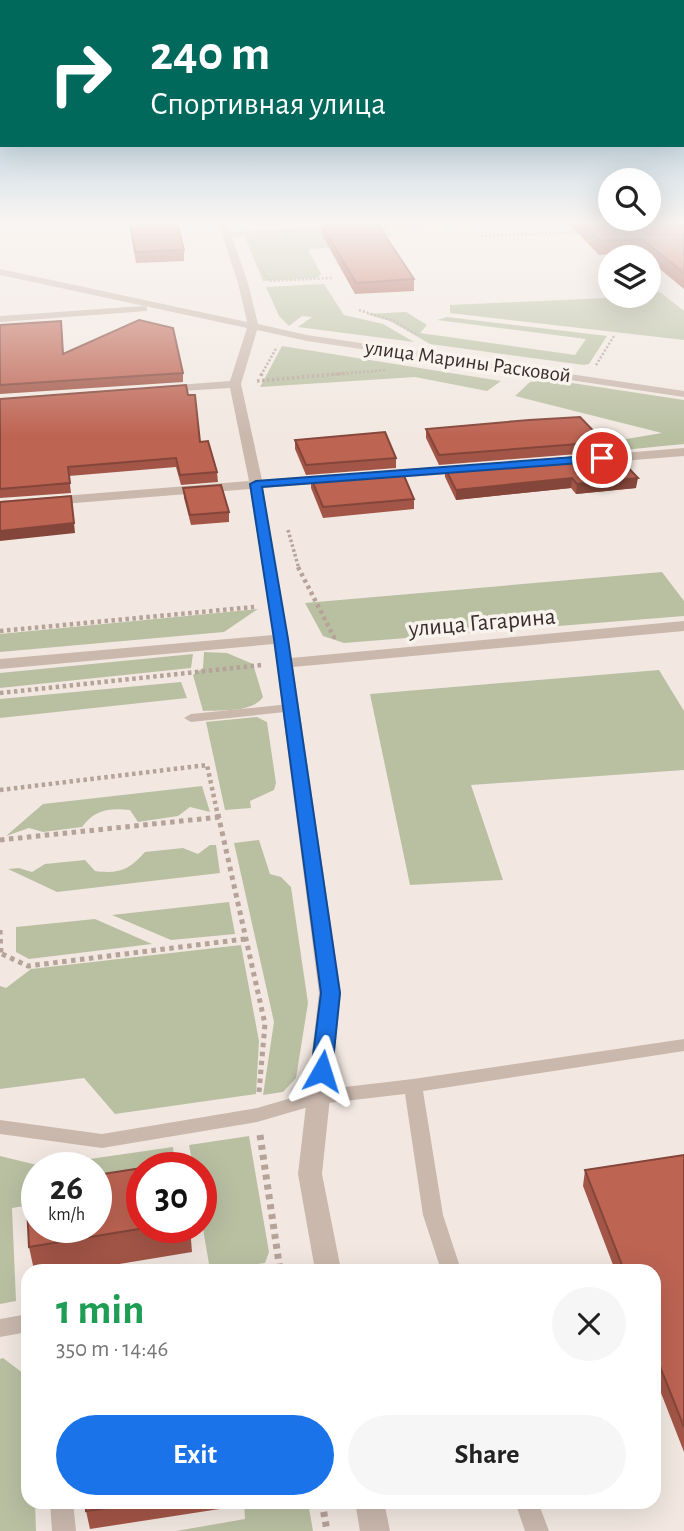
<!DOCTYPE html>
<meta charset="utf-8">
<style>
:root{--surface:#fff;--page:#f6f6f6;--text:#222;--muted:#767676;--accent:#1a73e8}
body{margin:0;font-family:"Alegreya Sans",sans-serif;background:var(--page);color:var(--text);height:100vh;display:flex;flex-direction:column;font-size:26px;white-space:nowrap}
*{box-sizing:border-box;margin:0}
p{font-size:23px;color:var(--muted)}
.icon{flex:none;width:38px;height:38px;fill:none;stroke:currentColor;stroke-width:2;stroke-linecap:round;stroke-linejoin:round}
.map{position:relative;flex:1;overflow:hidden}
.sheet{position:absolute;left:21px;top:1264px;width:640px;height:245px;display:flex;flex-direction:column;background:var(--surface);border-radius:21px;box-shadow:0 7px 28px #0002}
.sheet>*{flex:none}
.top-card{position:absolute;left:0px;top:0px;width:684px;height:147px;box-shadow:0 7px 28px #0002;background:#00695c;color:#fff;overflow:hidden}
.controls{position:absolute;left:598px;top:168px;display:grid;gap:14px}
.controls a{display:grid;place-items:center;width:63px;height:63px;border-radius:50%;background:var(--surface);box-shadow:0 7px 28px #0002;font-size:35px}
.speed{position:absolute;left:21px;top:1152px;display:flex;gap:14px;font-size:35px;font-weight:700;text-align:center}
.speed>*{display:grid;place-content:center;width:91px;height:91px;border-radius:50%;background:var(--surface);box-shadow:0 7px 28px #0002;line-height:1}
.speed small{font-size:18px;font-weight:400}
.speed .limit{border:10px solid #d22;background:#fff;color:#111}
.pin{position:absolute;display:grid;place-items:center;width:60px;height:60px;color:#fff;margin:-30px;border:4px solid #fff;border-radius:50%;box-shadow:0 2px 7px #0007}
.me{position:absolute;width:77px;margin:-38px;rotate:6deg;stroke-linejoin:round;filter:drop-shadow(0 0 5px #0008)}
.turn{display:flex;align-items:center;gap:24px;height:147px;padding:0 35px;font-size:32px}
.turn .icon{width:91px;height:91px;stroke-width:2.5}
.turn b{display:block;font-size:49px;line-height:60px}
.round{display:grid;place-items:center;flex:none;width:74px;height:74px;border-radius:37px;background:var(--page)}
.head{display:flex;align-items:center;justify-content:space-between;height:119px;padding:0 35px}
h1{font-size:42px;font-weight:600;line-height:52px;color:#1e9e55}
.button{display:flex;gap:14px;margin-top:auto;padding:14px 35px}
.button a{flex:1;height:80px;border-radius:42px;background:var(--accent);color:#fff;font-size:28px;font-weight:600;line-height:80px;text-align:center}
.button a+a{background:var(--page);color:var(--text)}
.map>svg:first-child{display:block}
.green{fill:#b9c0a2}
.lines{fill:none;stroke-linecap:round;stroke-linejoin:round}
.path-far4{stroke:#b5a298;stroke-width:2.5;stroke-dasharray:2 2;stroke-linecap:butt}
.path-far3{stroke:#b5a298;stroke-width:3.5;stroke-dasharray:2.5 2.5;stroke-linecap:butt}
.path-far2{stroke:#b5a298;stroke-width:4.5;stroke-dasharray:3.5 3.5;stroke-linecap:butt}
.path-far1{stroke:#b5a298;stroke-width:5;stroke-dasharray:4.5 4.5;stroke-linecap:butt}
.path{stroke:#b5a298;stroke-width:7;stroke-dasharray:5 5;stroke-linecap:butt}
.service{fill:#cab8ad;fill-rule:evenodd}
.minor{fill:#cab8ad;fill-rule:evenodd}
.wall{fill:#a35647}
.shaded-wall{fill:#84463a}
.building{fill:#bd6453;stroke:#84463a;stroke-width:2}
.route{fill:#1a73e8;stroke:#114b97;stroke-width:2}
.labels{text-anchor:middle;stroke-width:7;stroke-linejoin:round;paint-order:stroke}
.far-street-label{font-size:21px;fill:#392e2b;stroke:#f9f3ed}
.street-label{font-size:24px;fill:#392e2b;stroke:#f9f3ed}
</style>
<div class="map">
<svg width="684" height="1531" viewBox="0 0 684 1531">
<rect width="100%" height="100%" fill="#f2e8e1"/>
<g class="green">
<polygon points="382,228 393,234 380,245 308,249 321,274 317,278 263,281 245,237"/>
<polygon points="324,284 344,315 383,324 414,342 298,327 312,317 302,316 289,326 279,316 266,287"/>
<polygon points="660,292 684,311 684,340 450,313 450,305 649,296 649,293"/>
<polygon points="406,312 427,325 420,333 575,355 586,339 437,320 447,317 607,336 589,364 584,365 430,344 390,321 366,314"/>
<polygon points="282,346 501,381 487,391 415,377 260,387"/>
<polygon points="552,380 684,400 684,444 572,455 567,449 662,433 515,396 530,382"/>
<polygon points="662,572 684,601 684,616 344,643 323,636 305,603"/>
<polygon points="258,609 224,632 0,652 0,634"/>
<path d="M204,652L227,653L253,664L263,697C252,713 221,710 203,711L193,675L203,668Z"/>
<polygon points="193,654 191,668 0,688 0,673"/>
<polygon points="659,670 684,711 684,770 471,785 503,880 410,885 370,694"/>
<polygon points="181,682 187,698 0,718 0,699"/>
<polygon points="257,717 267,722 276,783 274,790 250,801 251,808 225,810 206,722"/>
<path d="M202,786L210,812L190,807L178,816L138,822L130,810C108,808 95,810 82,827L43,832L29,828L6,836L43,804Z"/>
<polygon points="259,840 270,874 281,877 291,887 308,1003 296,1078 283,1092 263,1095 274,1022 234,843"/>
<path d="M210,845H216L220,873L57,892L8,869L19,868L32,872L45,864L85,860L95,871C119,874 129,870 145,852L183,848L198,854Z"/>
<polygon points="229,902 235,934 171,940 112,915"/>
<polygon points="95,919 152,944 29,959 16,952 16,927"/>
<polygon points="241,945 259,1041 256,1094 115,1114 84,1078 0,1089 0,986 6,988 31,969"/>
<polygon points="249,1136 269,1252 265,1263 210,1270 201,1217 201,1167 193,1167 189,1145"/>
<polygon points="173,1147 175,1167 142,1167 142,1189 96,1196 96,1167 37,1167 37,1204 12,1208 16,1301 0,1304 0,1156 41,1166"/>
<polygon points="3,1358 28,1377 28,1502 35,1502 36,1531 0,1531 0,1359"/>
<polygon points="244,1502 308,1502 313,1531 176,1531 245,1519"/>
</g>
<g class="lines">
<g class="path-far4">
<polyline points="481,236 581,232"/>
<polyline points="261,268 269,281 332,278"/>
<polyline points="359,310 394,321 418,335"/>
<polyline points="596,365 614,336"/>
<polyline points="261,375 277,347"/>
<polyline points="327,375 387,370"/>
</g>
<g class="path-far3">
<polyline points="261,376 262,373"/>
<polyline points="257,381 347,373"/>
<polyline points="288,530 299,569"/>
</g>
<g class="path-far2">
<polyline points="298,567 334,637 338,636"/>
<polyline points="0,631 254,607"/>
<polyline points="0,693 262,665"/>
<polyline points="0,790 207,765 218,816"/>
</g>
<g class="path-far1">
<polyline points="218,814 265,1024 259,1092"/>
<polyline points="0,840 220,817"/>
<polyline points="0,930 1,955"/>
<polyline points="2,954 28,966 245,939"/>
</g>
<g class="path">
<polyline points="260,1135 280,1270"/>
<polyline points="322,1502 327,1531"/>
</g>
<g class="service">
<polygon points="290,704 295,705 297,708 295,711 191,722 184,718 191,714"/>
<polygon points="684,1039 684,1051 423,1091 443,1215 461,1270 441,1270 423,1215 405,1094 319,1104 257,1122 102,1148 0,1134 0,1120 102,1134 257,1108 319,1090 413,1079"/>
<polygon points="28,1314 28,1332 0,1337 0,1319"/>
<polygon points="50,1502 73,1502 76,1531 52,1531"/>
<polygon points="515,1502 538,1502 549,1531 525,1531"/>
</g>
<g class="minor">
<polygon points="218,222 226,222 230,232 422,222 476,222 472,225 232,237 248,283 258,324 307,335 684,391 684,397 307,341 257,330 241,384 262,480 335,474 341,478 335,482 263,488 291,658 684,621 684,631 293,667 341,993 322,1174 341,1270 315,1270 298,1174 319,993 274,644 0,669 0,659 273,635 250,489 0,509 0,501 249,481 230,388 164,392 158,389 164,386 230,381 247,328 0,275 0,269 247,322 238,283"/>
<polygon points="143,306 147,307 147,311 0,322 0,316"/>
<polygon points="684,448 684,456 597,463 591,459 597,455"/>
<polygon points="468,465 474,469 473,472 380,479 374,475 380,471"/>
<polygon points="355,1502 384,1502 390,1531 360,1531"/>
</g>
</g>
<g class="wall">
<polygon points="129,222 177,222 184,250 184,261 136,263"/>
<polygon points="300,222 376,222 414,279 414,291 355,294 322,235 321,224 363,222"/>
<polygon points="567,222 684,222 684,289 649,260 649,257 647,257 641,252 599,255"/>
<polygon points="0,325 62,330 63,354 183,373 183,382 0,394"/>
<polygon points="0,399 200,442 217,472 218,482 181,485 176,467 69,476 71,493 0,498"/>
<polygon points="426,429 604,442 603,452 439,465 426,438"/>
<polygon points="295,440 396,458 396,468 306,475 295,449"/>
<polygon points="615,454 636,488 576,494 571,488 456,500 445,477 445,468"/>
<polygon points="311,478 414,499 414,509 323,518 311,488"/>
<polygon points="183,488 229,512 229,522 191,525 184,498"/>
<polygon points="684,1155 684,1452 654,1375 654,1270 615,1270 583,1186 585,1170"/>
<polygon points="142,1227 190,1227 192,1252 83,1270 34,1270 29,1247"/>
<polygon points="86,1502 239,1502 239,1506 90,1529 86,1511"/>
</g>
<g class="shaded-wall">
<polygon points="572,478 571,488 456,500 456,490"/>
<polygon points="638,478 636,488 576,494 577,484"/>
<polygon points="74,523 75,533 0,541 0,531"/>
</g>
<g class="building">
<polygon points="130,222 177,222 184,250 135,252"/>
<polygon points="376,222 414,279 356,283 321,224"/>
<polygon points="581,222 684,222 684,273 642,239 600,241"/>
<polygon points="139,320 173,328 183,373 0,385 0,325 61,321 63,354"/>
<polygon points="186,385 188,395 195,395 200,442 208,441 217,472 180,475 176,458 68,467 70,483 0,489 0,399"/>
<polygon points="580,417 604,442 439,455 426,429 529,420"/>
<polygon points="385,432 396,458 306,465 295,440"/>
<polygon points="615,454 638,478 577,484 572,478 456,490 445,468"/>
<polygon points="402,471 414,499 323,507 311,478"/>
<polygon points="221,485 229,512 190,515 183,488"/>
<polygon points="71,496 74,523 0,531 0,502"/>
<polygon points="684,1155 684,1427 654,1351 654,1270 624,1270 585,1170"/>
<polygon points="181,1162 182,1167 148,1167"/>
<polygon points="142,1168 142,1227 151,1227 29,1247 26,1186 37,1185 37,1227 96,1227 96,1175"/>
<polygon points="86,1502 149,1502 86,1511"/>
</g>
<linearGradient id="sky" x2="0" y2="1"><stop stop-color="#7fb1d0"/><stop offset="0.51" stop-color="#f9f5f2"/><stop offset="1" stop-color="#f9f5f2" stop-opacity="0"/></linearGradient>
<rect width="684" height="436" fill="url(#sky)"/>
<polygon class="route" points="602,455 608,458 606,461 262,487 288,639 340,993 332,1071 329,1076 314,1076 311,1071 321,993 274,639 250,484 256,481"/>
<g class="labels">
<g class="far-street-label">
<text transform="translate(468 361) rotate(8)" y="7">улица Марины Расковой</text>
</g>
<g class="street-label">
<text transform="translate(482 622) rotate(-5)" y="8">улица Гагарина</text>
</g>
</g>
</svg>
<div class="controls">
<a><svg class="icon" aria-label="search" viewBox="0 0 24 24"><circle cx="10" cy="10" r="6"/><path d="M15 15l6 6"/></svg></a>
<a><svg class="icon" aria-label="layers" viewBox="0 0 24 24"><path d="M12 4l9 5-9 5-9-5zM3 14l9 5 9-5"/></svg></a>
</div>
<div class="speed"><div>26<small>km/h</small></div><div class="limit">30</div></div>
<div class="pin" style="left:602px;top:458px;background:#d93025"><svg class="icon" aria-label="arrive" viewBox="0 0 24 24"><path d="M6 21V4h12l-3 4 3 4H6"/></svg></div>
<svg class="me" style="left:322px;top:1071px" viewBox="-20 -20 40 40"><path d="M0-17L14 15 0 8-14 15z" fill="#1a73e8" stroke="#fff" stroke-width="4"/></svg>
<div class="top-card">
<div class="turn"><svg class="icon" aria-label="right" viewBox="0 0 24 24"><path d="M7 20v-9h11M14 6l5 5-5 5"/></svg><div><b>240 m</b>Спортивная улица</div></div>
</div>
<section class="sheet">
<div class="head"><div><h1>1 min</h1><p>350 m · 14:46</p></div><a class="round"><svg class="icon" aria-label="close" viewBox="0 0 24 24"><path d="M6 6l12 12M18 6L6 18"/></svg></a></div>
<div class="button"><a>Exit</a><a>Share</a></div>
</section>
</div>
